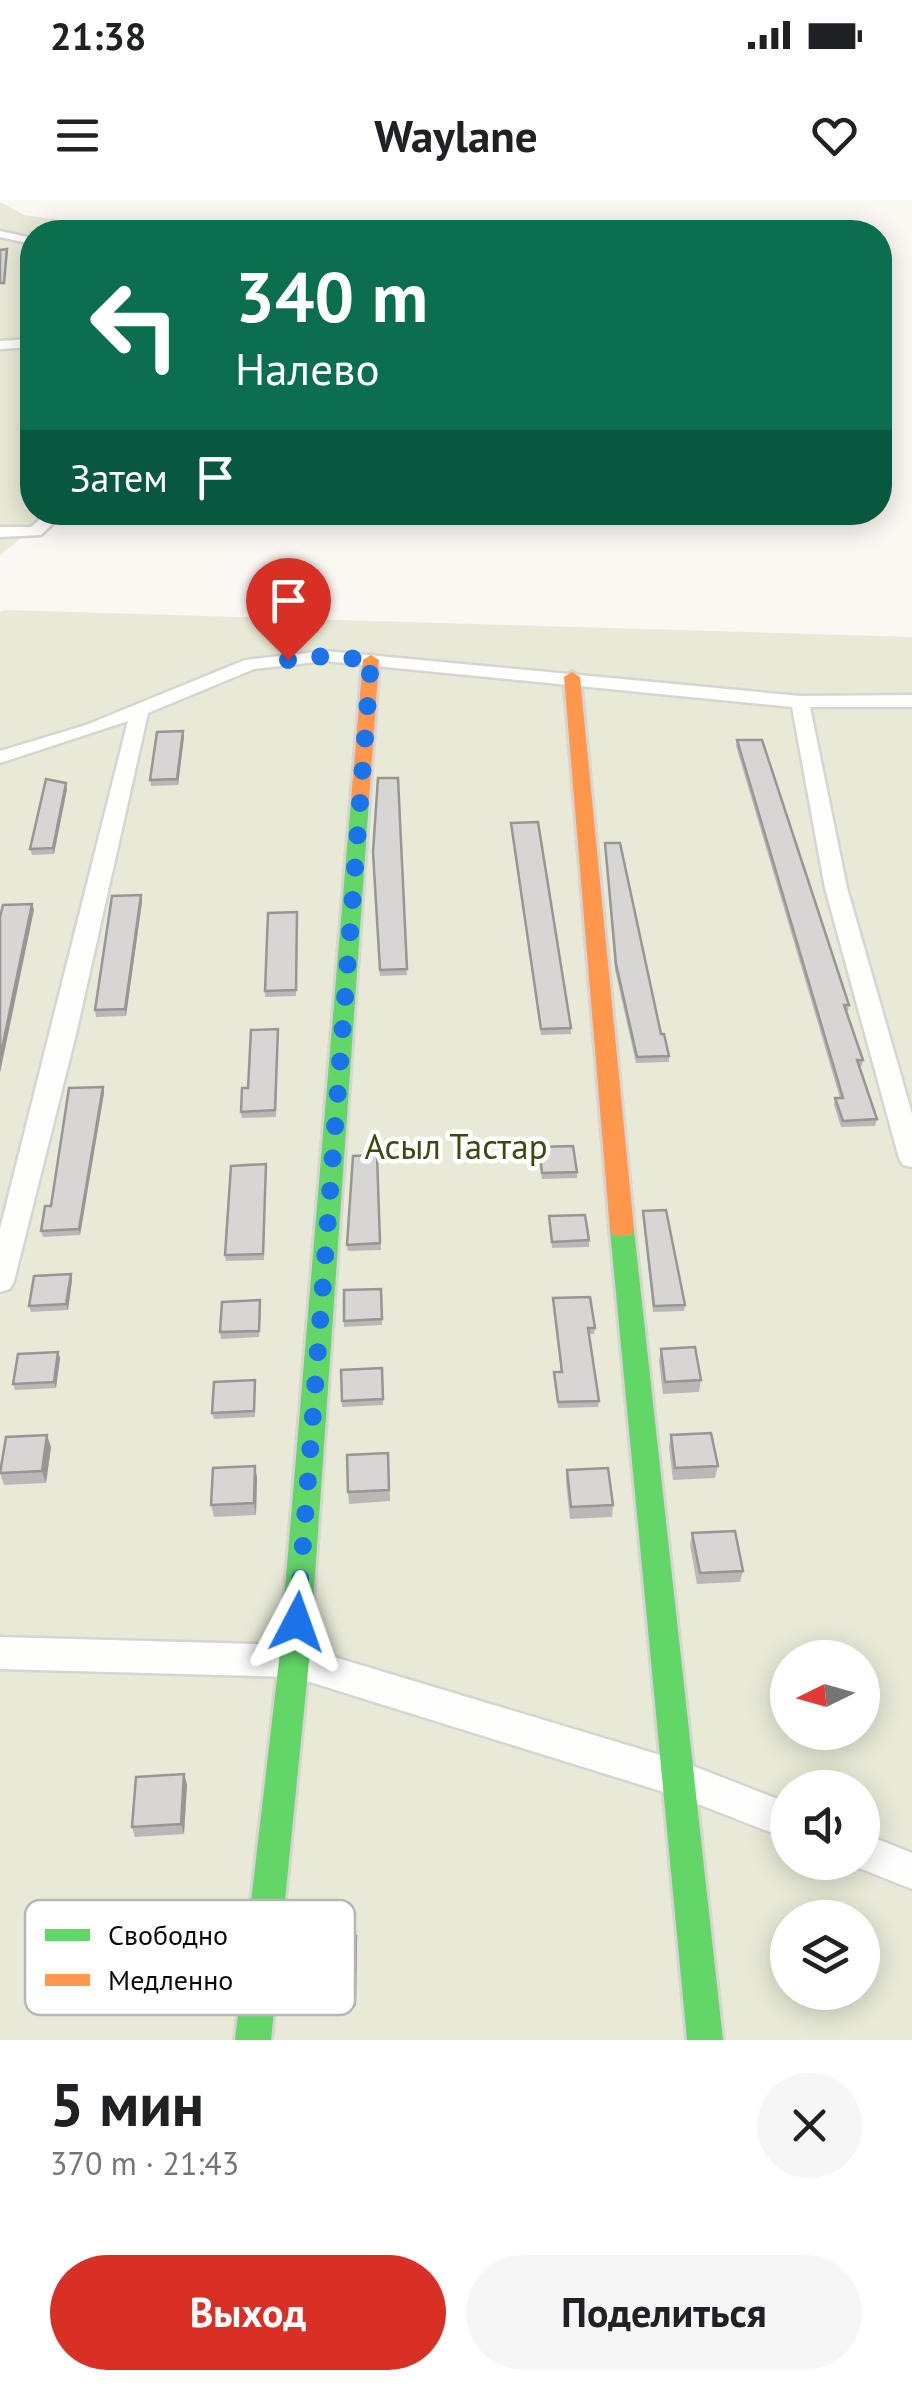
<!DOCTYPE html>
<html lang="ru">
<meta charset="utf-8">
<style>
:root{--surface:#fff;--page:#f6f6f6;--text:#202124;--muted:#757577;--accent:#d93025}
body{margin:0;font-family:"PT Sans",sans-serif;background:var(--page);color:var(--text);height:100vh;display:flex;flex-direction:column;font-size:38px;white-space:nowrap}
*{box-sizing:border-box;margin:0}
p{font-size:32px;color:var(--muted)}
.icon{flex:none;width:55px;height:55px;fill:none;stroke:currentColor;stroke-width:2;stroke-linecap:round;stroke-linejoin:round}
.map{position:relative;height:1840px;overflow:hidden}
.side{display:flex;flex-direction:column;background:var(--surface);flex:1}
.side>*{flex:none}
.banner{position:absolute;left:20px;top:20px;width:872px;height:305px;border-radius:40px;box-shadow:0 5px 25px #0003;background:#0b6e4f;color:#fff;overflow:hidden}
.needle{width:65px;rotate:265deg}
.controls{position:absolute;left:770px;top:1440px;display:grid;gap:20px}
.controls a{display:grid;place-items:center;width:110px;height:110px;border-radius:50%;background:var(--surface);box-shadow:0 5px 25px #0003;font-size:50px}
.pin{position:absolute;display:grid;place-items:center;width:85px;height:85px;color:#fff;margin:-102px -42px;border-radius:50% 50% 50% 0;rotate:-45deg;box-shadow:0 0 10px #0007}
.pin .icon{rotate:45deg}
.me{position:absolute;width:110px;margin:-55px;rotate:4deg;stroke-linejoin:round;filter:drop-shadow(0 0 8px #0008)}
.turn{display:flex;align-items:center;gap:35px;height:210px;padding:0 50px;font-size:45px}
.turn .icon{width:130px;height:130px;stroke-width:2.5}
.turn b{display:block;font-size:70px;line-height:85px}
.then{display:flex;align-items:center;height:95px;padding:0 50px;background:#0003;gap:20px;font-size:38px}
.round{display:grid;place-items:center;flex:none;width:105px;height:105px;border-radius:52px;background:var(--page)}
.headline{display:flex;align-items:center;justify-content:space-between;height:170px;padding:0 50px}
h1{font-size:60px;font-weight:700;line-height:75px}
.primary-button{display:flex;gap:20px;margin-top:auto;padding:20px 50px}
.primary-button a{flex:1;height:115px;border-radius:60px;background:var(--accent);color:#fff;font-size:40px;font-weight:700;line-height:115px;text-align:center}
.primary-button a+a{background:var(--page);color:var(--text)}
.status{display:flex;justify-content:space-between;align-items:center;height:70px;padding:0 50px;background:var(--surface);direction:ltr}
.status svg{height:28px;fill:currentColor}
header{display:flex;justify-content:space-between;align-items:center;height:130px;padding:0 50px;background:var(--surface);font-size:45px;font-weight:700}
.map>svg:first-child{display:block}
.green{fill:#e8ead7;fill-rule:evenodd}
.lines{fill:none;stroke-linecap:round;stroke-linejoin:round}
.street-casing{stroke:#d7d4d2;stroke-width:5}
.fast-casing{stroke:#d7d4d2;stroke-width:6}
.slow-casing{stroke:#d7d4d2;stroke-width:6}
.street{fill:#fefefd;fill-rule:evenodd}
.fast{fill:#63d668;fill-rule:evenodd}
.slow{fill:#ff974d;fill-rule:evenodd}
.wall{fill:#bab8b7}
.shaded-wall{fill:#979695}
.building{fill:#d8d6d5;stroke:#979695;stroke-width:2.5}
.route{stroke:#1a73e8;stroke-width:18;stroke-dasharray:0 32.4}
.labels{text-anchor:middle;stroke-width:9;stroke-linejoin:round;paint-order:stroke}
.park-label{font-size:35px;fill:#414713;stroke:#fff}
.key{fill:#fff;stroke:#b6b6b5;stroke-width:2.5}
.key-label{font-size:28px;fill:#0d0b09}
</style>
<div class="status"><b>21:38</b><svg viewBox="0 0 49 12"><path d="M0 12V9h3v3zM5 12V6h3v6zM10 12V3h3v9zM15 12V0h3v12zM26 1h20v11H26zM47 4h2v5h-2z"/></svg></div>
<header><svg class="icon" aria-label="menu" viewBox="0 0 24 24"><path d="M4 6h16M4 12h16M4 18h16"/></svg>Waylane<svg class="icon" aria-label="heart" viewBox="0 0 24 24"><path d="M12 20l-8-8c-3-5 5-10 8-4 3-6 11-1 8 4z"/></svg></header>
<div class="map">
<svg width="912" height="1840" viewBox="0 0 912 1840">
<rect width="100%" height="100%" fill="#fbf8f4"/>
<g class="green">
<polygon points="0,2 24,15 117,28 127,32 32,32 32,312 53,313 0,355"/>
<path d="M5,410L912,437V1840H0V412ZM788,1458H862V1532H788ZM788,1588H862V1662H788ZM788,1718H862V1792H788Z"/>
</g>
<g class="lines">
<defs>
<g id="street">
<polygon points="0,31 32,38 32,44 0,37"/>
<polygon points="32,139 32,147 0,149 0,141"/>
<polygon points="48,312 65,312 41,335 0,337 0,327 31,327"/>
<polygon points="325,451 800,496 912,495 912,507 810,507 847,688 912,914 912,967 903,965 899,958 825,688 792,507 325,461 254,469 148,513 76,834 14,1081 10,1089 0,1092 0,1029 128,521 0,563 0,551 86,525 245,460"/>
<polygon points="0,1437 294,1445 680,1561 788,1603 788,1639 680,1597 294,1477 0,1469"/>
<polygon points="862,1633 912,1653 912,1689 849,1664 862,1662"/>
</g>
<g id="fast">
<polygon points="360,595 369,600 309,1461 271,1840 235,1840 279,1461 351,600"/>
<polygon points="622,1021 631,1024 634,1030 723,1840 687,1840 610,1030 613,1024"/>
</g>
<g id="slow">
<polygon points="371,455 379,460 369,600 360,605 351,600 363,460"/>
<polygon points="572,472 580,477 634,1030 631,1036 613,1036 610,1030 564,477"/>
</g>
</defs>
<use href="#street" class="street-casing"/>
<use href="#fast" class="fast-casing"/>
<use href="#slow" class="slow-casing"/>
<use href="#street" class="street"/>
<use href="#fast" class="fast"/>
<use href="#slow" class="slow"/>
</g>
<g class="wall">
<polygon points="184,537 178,585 151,586 150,580"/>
<polygon points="737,540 849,805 848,811 846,811 863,860 862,866 859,867 877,919 875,926 841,927 834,905 835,898 840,898 736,546"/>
<polygon points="398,578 407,775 380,776 373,652"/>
<polygon points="67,589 54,654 32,655 30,649"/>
<polygon points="511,623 571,828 571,834 541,835"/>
<polygon points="605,643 661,834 669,856 669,862 636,863 615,770"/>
<polygon points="141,695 142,702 126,816 96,817 95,810"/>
<polygon points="297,712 296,796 265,797 265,791"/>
<polygon points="278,836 276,917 242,918 241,912 248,888"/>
<polygon points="104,893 80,1035 43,1037 41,1031 51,1006"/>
<polygon points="539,947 577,972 577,978 542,979"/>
<polygon points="377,955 381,1050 348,1051 347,1045"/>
<polygon points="266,964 264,1060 226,1061 225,1055"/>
<polygon points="643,1011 685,1105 684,1111 653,1112 643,1017"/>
<polygon points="549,1016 589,1040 589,1047 552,1048"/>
<polygon points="72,1080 68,1110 31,1112 29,1106"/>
<polygon points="381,1089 382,1125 344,1127 344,1121"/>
<polygon points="553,1098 595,1128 594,1134 589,1134 599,1201 598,1207 558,1208 554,1172 561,1172"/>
<polygon points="261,1106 259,1137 221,1139 220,1132"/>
<polygon points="661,1149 701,1180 699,1192 663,1194 659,1161"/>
<polygon points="58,1152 60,1158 56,1188 15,1190 13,1184"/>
<polygon points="382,1168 383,1205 342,1207 341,1170"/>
<polygon points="255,1180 255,1217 214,1219 212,1213"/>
<polygon points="671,1235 718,1266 715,1278 673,1280 669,1247"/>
<polygon points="51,1247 46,1283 4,1285 0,1273"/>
<polygon points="388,1253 390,1301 349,1304 348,1292"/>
<polygon points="255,1266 257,1278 256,1315 214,1317 211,1305"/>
<polygon points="567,1270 613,1305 612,1317 570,1319 566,1282"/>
<polygon points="692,1333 743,1371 740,1382 697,1384 690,1345"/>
<polygon points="187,1584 184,1634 135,1637 132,1627"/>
<polygon points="164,1736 161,1793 108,1797 104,1788"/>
<polygon points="357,1745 356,1806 308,1808 306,1799"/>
</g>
<g class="shaded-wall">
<polygon points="183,531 184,537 178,585 177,579"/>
<polygon points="66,583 67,589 54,654 53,648"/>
<polygon points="141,695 142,702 126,816 125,809"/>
<polygon points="32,704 34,710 0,873 0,858"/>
<polygon points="103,887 104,893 80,1035 79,1029"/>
<polygon points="71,1074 72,1080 68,1110 66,1104"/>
<polygon points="58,1152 60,1158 56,1188 54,1182"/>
<polygon points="47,1235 51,1247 46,1283 42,1271"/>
<polygon points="255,1266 257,1278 256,1315 254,1303"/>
<polygon points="184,1574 187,1584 184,1634 181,1624"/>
<polygon points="161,1727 164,1736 161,1793 157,1785"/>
<polygon points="356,1736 357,1745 356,1806 354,1798"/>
</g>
<g class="building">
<polygon points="7,49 4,83 0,83 0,50"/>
<polygon points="183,531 177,579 150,580 157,532"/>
<polygon points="737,540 762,540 849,805 844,805 863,860 857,860 877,919 843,921 835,898 843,898"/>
<polygon points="378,578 398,578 407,769 380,770 373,652"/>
<polygon points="46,579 66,583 53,648 30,649"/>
<polygon points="538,622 571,828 541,829 511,623"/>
<polygon points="605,643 620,643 661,834 664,834 669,856 637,857 616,764"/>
<polygon points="141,695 125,809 95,810 112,696"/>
<polygon points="32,704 0,858 0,717 3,705"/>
<polygon points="297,712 296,790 265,791 268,713"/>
<polygon points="278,829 275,910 241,912 242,888 248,888 251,830"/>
<polygon points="103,887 79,1029 41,1031 45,1006 51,1006 69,888"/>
<polygon points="573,946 577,972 542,973 539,947"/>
<polygon points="377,955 380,1043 347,1045 353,956"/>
<polygon points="266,964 263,1054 225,1055 231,966"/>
<polygon points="666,1010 685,1105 654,1106 643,1011"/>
<polygon points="585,1015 589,1040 552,1042 549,1016"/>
<polygon points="71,1074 66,1104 29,1106 34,1076"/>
<polygon points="381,1089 382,1119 344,1121 344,1090"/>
<polygon points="590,1097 595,1128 588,1128 599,1201 558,1202 554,1172 562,1172 553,1098"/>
<polygon points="260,1100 259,1131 220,1132 222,1102"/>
<polygon points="695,1147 701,1180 665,1182 661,1149"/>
<polygon points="58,1152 54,1182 13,1184 18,1154"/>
<polygon points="382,1168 383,1199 342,1201 341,1170"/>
<polygon points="255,1180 254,1211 212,1213 214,1182"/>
<polygon points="711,1233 718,1266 675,1268 671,1235"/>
<polygon points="47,1235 42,1271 0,1273 6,1237"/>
<polygon points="388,1253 389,1290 348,1292 347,1255"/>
<polygon points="255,1266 254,1303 211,1305 213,1268"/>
<polygon points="608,1268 613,1305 571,1307 567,1270"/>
<polygon points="735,1331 743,1371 700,1373 692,1333"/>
<polygon points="184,1574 181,1624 132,1627 136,1577"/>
<polygon points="356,1736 354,1798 306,1799 308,1737"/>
</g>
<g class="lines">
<polyline class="route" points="288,460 325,456 371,460 297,1422"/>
</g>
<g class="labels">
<g class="park-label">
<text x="456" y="959">Асыл Тастар</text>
</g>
</g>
<rect x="25" y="1700" width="330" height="115" rx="15" class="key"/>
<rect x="45" y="1729" width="45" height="12" fill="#63d668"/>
<rect x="45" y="1774" width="45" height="12" fill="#ff974d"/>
<g class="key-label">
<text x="108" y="1745">Свободно</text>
<text x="108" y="1790">Медленно</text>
</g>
</svg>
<div class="controls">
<a><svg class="needle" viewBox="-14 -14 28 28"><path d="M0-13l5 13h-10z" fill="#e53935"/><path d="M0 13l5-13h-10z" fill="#757577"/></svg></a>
<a><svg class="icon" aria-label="sound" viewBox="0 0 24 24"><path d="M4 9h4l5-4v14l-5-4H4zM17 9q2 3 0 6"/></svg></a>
<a><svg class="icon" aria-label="layers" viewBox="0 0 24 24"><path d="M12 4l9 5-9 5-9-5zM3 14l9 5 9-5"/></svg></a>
</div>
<div class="pin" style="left:288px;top:460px;background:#d93025"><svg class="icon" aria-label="arrive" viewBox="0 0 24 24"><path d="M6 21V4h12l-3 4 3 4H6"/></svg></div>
<svg class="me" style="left:297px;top:1422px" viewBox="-20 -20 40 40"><path d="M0-17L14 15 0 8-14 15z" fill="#1a73e8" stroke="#fff" stroke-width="4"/></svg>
<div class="banner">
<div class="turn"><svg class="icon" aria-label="left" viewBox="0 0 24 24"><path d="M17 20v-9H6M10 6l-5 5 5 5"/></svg><div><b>340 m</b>Налево</div></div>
<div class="then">Затем<svg class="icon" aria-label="arrive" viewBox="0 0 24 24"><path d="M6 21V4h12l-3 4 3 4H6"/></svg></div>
</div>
</div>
<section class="side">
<div class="headline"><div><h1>5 мин</h1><p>370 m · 21:43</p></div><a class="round"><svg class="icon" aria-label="close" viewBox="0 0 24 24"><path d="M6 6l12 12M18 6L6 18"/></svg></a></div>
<div class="primary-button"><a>Выход</a><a>Поделиться</a></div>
</section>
